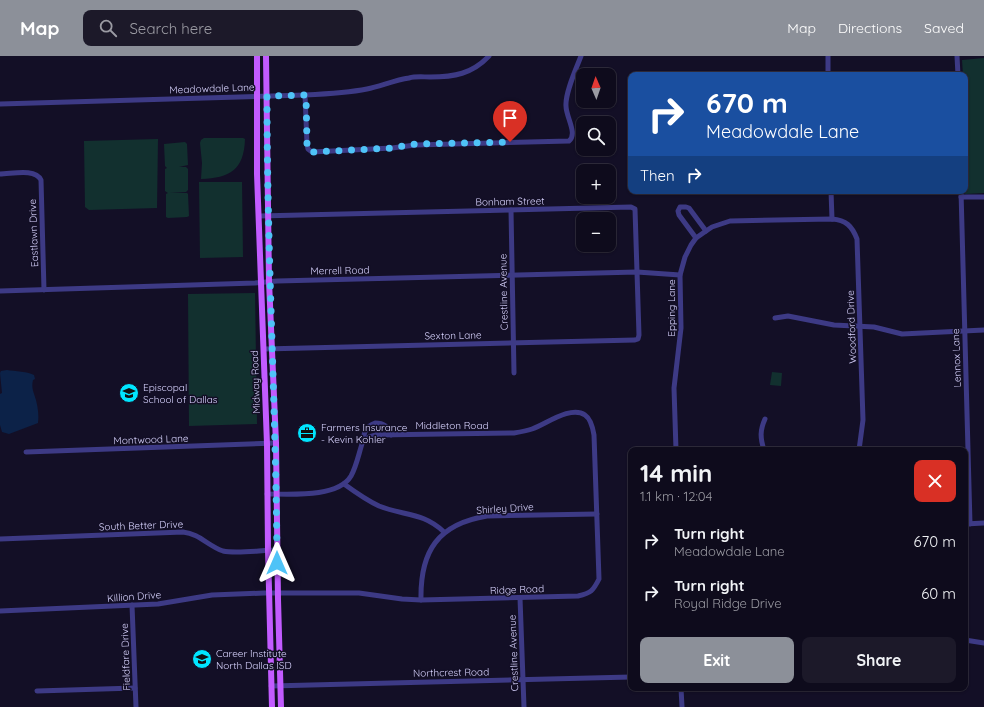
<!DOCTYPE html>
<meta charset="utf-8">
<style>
:root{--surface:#0e0b1c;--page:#1c1929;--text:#f1f3f6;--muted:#9b9ba3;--line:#2e2b3b;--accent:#8c9099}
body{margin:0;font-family:Quicksand,sans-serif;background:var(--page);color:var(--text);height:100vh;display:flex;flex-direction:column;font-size:15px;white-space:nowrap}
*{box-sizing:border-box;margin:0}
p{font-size:13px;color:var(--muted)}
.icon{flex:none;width:22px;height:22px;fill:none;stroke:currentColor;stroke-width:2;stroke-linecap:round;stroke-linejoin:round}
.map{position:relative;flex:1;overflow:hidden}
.sheet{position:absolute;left:628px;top:391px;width:340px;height:244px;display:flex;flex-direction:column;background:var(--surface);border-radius:8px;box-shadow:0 1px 3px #0004,0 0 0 1px var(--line)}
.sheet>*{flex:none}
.banner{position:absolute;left:628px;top:16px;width:340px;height:122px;border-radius:8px;box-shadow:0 1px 3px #0004,0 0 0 1px var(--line);background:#1a4fa0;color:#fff;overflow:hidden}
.needle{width:26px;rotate:358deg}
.controls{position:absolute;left:576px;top:12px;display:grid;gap:8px}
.controls a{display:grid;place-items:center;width:40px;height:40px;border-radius:8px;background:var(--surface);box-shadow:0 1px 3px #0004,0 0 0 1px var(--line);font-size:20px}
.pin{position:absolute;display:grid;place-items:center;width:34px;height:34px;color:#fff;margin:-41px -17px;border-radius:50% 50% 50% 0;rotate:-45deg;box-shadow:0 0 4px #0007}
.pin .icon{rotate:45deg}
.me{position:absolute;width:44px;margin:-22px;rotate:0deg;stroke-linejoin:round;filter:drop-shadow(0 0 3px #0008)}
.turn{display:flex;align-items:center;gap:14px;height:84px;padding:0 12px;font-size:18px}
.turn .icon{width:52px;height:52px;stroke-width:2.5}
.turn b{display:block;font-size:28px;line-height:34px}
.then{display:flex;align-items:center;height:38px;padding:0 12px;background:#0003;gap:8px;font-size:15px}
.round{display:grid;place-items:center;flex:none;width:42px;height:42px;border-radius:8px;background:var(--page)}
.headline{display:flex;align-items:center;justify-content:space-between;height:68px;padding:0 12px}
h1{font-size:24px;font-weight:800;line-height:30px}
.primary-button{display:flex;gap:8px;margin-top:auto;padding:8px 12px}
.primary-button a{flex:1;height:46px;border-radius:8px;background:var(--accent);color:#fff;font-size:16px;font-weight:800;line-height:46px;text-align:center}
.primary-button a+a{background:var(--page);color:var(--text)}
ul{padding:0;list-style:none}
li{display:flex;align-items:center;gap:12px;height:52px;padding:0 12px}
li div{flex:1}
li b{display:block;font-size:15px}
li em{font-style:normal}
header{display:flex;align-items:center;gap:24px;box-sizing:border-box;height:56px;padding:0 20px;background:var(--accent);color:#fff}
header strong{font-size:19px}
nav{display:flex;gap:22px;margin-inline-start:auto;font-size:14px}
.search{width:280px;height:36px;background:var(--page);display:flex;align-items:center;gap:10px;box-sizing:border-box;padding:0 14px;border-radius:8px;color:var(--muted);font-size:15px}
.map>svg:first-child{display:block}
.green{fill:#12302f}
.water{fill:#0c2248}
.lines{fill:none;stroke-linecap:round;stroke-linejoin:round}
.minor{stroke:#3d3a85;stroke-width:5}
.major{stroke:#c25bff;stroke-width:6}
.route{stroke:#4fc3f7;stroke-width:7;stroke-dasharray:0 12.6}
.labels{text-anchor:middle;stroke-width:3;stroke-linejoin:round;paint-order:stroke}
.street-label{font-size:10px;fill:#d9d4ff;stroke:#130f26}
.poi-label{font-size:10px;fill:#d9d4ff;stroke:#130f26;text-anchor:start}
</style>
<header>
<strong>Map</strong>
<div class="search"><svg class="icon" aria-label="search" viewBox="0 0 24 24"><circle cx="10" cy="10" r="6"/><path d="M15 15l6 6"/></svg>Search here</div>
<nav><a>Map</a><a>Directions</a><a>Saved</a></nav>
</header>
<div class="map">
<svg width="984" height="651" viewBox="0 0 984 651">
<rect width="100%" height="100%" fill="#130f26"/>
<g class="green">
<polygon points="984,2 984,137 965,138 965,19 963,19 962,4"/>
<path d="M204,82H243L245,83C244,114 230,122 201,123L202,107L200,87L201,84Z"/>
<polygon points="158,83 157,152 89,154 85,151 84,85"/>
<polygon points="185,86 187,88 188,109 179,111 186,111 188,113 188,134 186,136 170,137 187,137 188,138 189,160 187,161 168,162 166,161 166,138 168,137 165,135 165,113 167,112 165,110 164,88"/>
<polygon points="199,126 242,126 243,201 200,202"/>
<polygon points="255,237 257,368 189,370 188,238"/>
<polygon points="772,316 782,317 781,330 770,329"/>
</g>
<path class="water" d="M7,314C14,315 29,316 34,319L35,323L33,324C31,332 34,337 36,344C38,352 39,360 38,367L9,378L2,376L0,369V338L2,337L0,317L1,315Z"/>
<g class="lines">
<g class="minor">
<polyline points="828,0 828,19"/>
<polyline points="957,0 958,19"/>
<path d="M305,39L307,88L308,93L312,96L392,92L415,89L569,85C578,78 566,61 566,50C565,37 576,13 581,0"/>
<path d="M0,48L305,39C326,38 347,37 367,33C381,30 395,24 409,22C416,20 423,21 430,21C454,21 472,18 489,0"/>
<path d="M0,118C12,118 35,112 41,124L44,234"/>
<polyline points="831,135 832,163"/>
<polyline points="961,135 970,468"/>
<polyline points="961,141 984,141"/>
<polyline points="511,154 514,317"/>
<polyline points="259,160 631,151 635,153 639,279 638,283 635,284 264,293"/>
<polyline points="696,182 679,159 678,155 680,151 686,151 689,152 706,175"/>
<polyline points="0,235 255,227 277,225 637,216 680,219"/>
<polyline points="775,262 788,260 834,269 874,271 902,278 984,274"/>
<path d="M363,385C364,376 366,370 375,367C384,367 389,371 391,379"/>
<path d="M676,394L674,332L681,272L680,219L685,201L691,189L696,182L706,175L712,171L730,165L832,163C846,164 852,170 857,183L863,364L859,394"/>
<path d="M764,394C760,382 760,374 765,363"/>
<polyline points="26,396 276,387"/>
<path d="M344,428C355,436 366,444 379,450C404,460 423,456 444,476"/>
<polyline points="965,468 984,467"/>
<path d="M0,483L183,476C200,478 208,490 223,495C237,498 262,494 277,494"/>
<polyline points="520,542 524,651"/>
<path d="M421,544C420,495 438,468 487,460L597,458"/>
<polyline points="132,549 136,651"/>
<path d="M0,555L158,548L212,539L264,537H359L402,543L421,544L578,540C591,537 593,535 599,523L594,379C593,373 591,363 585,359C571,349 546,368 532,373C526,375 520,376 514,377L376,379L369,381L363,385C359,396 357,409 351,420C338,442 290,438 267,438"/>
<polyline points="965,584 984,587"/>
<polyline points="271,630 631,621"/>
<polyline points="681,632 682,651"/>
<polyline points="37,635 135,632"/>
</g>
<g class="major">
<polyline points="257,0 257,118 267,388 268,494 272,651"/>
<polyline points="266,0 269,225 276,387 278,543 281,651"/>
</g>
</g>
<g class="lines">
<path class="route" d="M277,507C276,351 267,196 267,40L306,39L307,88L308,93L312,96L392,92L415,88L510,86"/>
</g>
<defs>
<symbol id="school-disc" viewBox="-11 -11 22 22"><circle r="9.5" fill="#00e5ff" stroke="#130f26"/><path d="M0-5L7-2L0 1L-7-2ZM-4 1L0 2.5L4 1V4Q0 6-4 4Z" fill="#111"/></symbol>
<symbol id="office-disc" viewBox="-11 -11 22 22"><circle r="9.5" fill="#00e5ff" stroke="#130f26"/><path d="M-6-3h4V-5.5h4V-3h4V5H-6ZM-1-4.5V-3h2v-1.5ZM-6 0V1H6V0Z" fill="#111"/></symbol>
</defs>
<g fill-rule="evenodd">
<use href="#school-disc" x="118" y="326" width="22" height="22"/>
<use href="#office-disc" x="296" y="366" width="22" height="22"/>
<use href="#school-disc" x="191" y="592" width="22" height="22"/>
</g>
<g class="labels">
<g class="street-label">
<text transform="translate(212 32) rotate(-2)" y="4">Meadowdale Lane</text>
<text transform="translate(510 145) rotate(-1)" y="4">Bonham Street</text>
<text transform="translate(33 177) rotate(-92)" y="4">Eastlawn Drive</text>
<text transform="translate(340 214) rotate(-1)" y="4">Merrell Road</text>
<text transform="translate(503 236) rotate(-91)" y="4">Crestline Avenue</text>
<text transform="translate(671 252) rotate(-90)" y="4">Epping Lane</text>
<text transform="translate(851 271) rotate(-92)" y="4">Woodford Drive</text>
<text transform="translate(453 279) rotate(-1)" y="4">Sexton Lane</text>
<text transform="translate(956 302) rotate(-92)" y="4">Lennox Lane</text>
<text transform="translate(255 326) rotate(-92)" y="4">Midway Road</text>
<text x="452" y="373">Middleton Road</text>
<text transform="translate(151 383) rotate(-2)" y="4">Montwood Lane</text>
<text transform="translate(505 452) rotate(-4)" y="4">Shirley Drive</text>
<text transform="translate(141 469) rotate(-2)" y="4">South Better Drive</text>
<text transform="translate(517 533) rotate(-2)" y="4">Ridge Road</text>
<text transform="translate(134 540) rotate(-4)" y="4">Killion Drive</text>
<text transform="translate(513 597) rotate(-92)" y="4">Crestline Avenue</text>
<text transform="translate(125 601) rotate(-92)" y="4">Fieldfare Drive</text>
<text transform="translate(451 616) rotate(-1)" y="4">Northcrest Road</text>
</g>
<g class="poi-label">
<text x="143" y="335">Episcopal<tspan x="143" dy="12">School of Dallas</tspan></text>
<text x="321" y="375">Farmers Insurance<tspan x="321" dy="12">- Kevin Kohler</tspan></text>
<text x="216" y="601">Career Institute<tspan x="216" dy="12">North Dallas ISD</tspan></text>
</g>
</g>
</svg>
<div class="controls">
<a><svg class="needle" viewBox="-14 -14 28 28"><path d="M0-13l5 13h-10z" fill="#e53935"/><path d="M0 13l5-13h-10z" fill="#9b9ba3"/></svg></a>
<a><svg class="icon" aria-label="search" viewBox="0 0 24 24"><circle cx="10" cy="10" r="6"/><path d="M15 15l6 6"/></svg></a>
<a>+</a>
<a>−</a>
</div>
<div class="pin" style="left:510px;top:86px;background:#d93025"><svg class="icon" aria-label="arrive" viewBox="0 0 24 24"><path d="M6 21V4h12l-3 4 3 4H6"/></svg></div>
<svg class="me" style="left:277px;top:507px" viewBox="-20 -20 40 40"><path d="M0-17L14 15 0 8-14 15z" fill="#4fc3f7" stroke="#fff" stroke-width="4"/></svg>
<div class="banner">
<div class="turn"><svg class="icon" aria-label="right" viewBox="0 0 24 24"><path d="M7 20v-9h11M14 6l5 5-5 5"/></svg><div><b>670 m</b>Meadowdale Lane</div></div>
<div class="then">Then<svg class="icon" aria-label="right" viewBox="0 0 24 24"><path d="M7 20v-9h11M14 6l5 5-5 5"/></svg></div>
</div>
<section class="sheet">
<div class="headline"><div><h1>14 min</h1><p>1.1 km · 12:04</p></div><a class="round" style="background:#d93025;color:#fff"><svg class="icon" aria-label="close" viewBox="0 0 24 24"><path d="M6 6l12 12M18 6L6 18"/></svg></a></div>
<ul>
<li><svg class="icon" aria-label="right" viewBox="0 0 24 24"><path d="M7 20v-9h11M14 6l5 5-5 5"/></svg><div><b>Turn right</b><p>Meadowdale Lane</p></div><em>670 m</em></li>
<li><svg class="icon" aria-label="right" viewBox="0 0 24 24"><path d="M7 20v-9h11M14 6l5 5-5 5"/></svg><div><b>Turn right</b><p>Royal Ridge Drive</p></div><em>60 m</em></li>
</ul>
<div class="primary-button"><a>Exit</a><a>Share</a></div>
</section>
</div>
